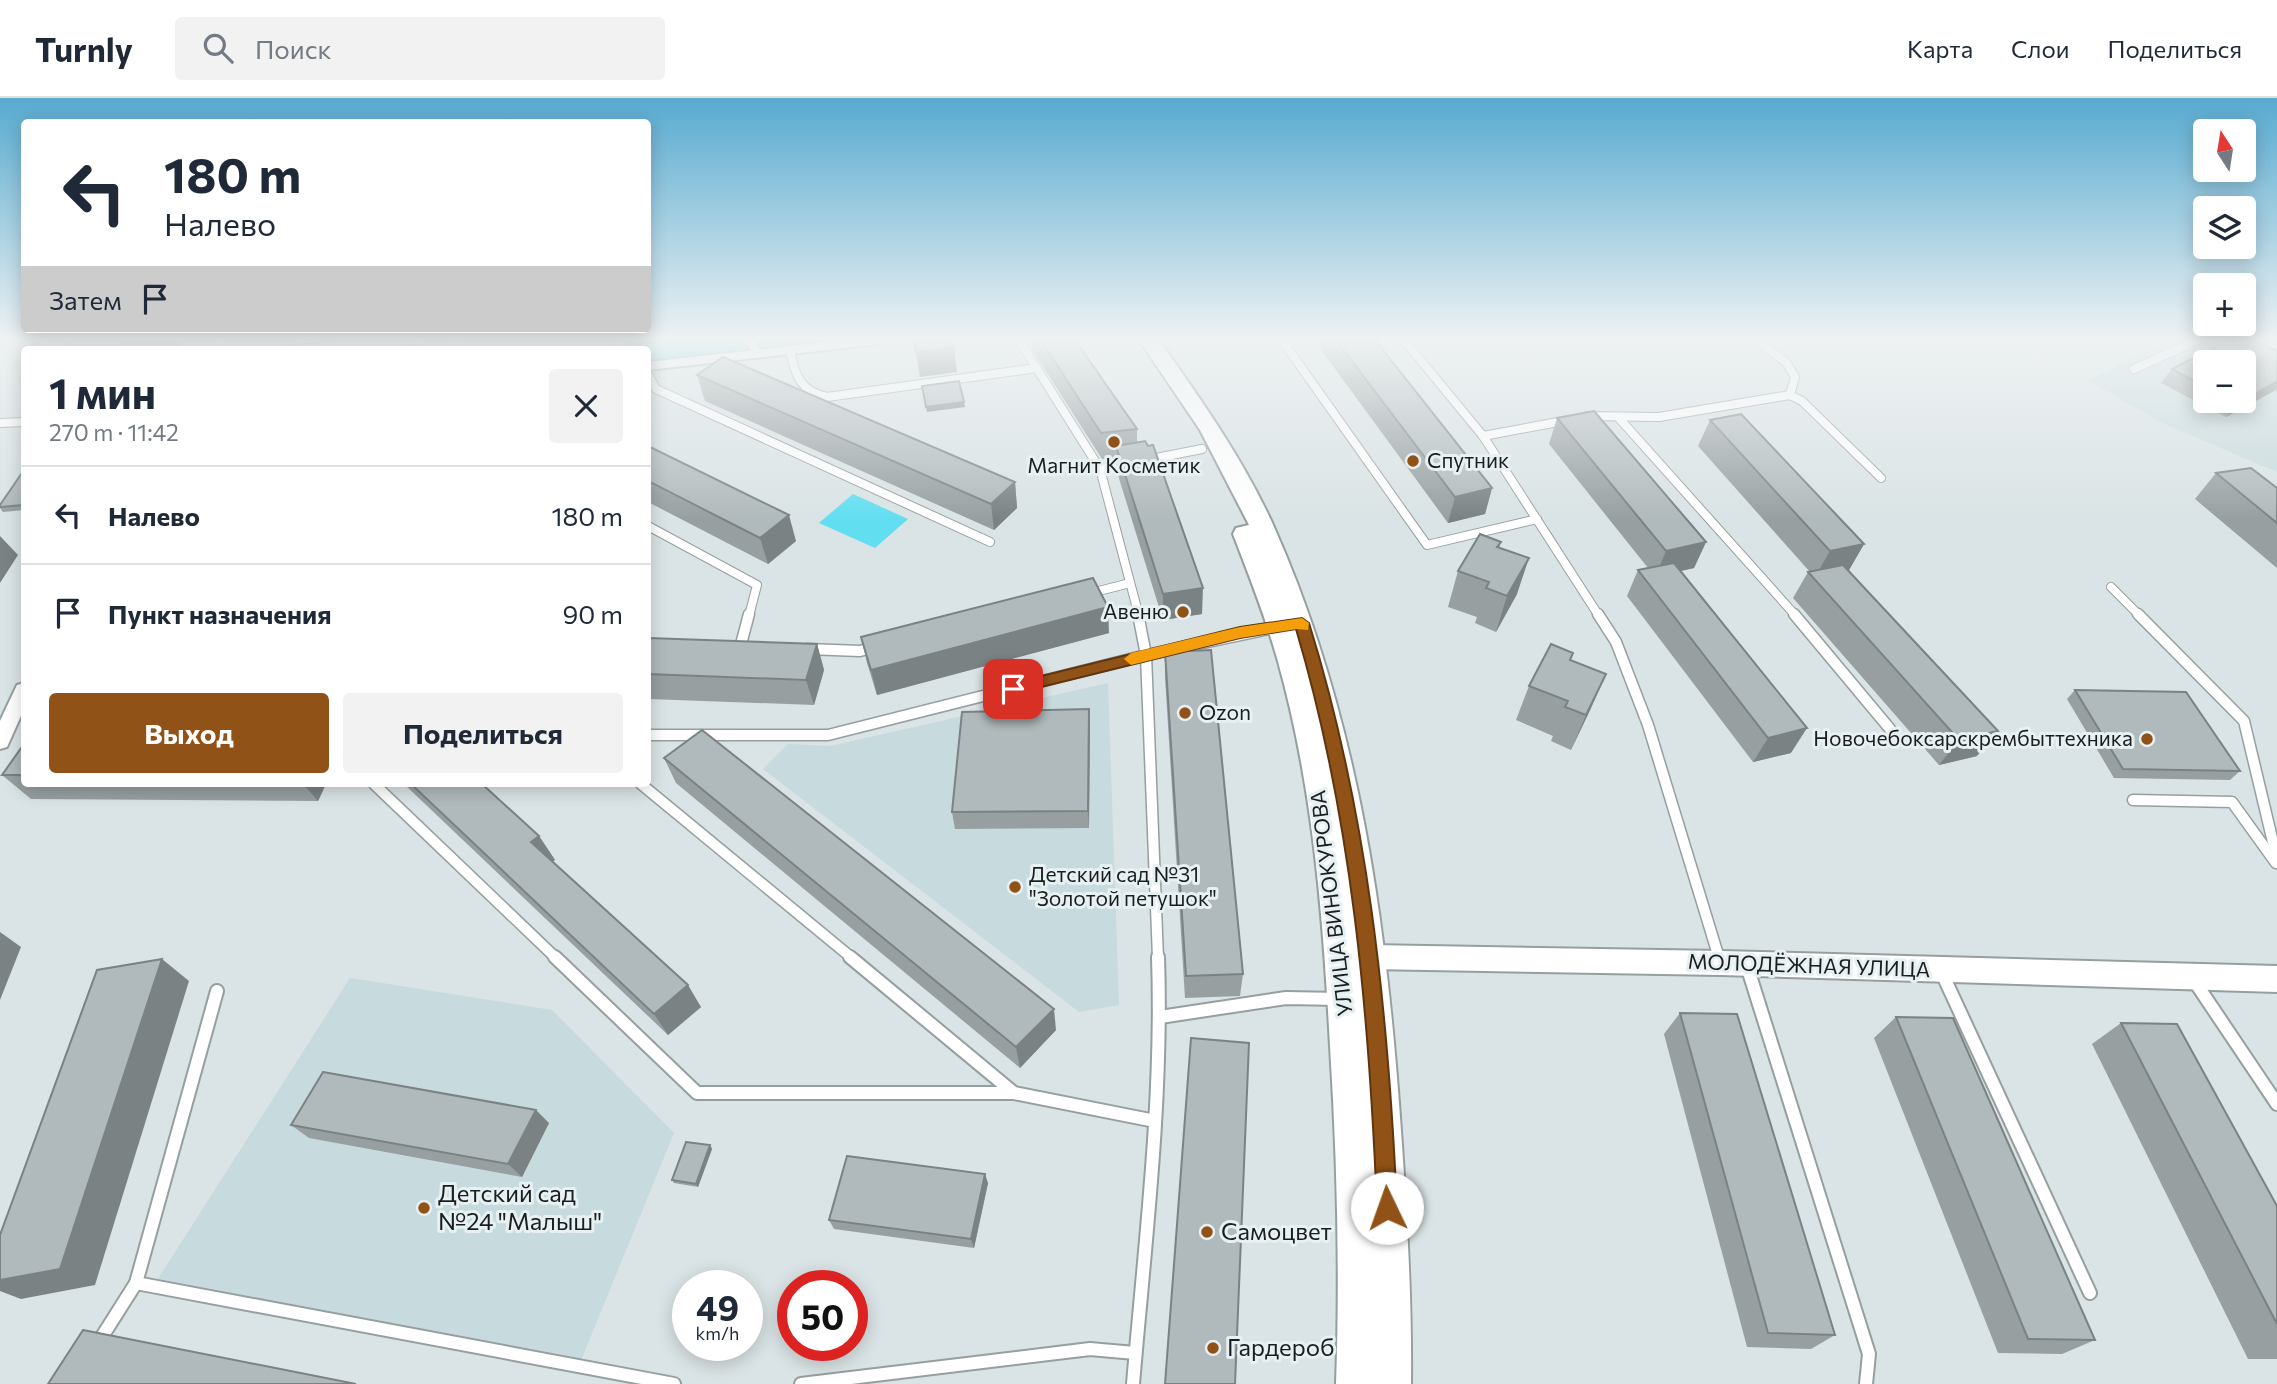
<!DOCTYPE html>
<html lang="ru">
<meta charset="utf-8">
<style>
:root{--surface:#fff;--page:#f2f2f3;--text:#1f2937;--muted:#747a83;--line:#e0e1e3;--accent:#905216}
body{margin:0;font-family:Commissioner,sans-serif;background:var(--page);color:var(--text);height:100vh;display:flex;flex-direction:column;font-size:26px;white-space:nowrap}
*{box-sizing:border-box;margin:0}
p{font-size:23px;color:var(--muted)}
.icon{flex:none;width:38px;height:38px;fill:none;stroke:currentColor;stroke-width:2;stroke-linecap:round;stroke-linejoin:round}
.map{position:relative;flex:1;overflow:hidden}
.side{position:absolute;left:21px;top:248px;width:630px;height:441px;display:flex;flex-direction:column;background:var(--surface);border-radius:7px;box-shadow:0 4px 18px #0003}
.side>*{flex:none}
.top-card{position:absolute;left:21px;top:21px;width:630px;height:214px;border-radius:7px;box-shadow:0 4px 18px #0003;background:#fff;color:var(--text);overflow:hidden}
.needle{width:46px;rotate:348deg}
.controls{position:absolute;left:2193px;top:21px;display:grid;gap:14px}
.controls a{display:grid;place-items:center;width:63px;height:63px;border-radius:7px;background:var(--surface);box-shadow:0 4px 18px #0003;font-size:35px}
.speed{position:absolute;left:672px;top:1172px;display:flex;gap:14px;font-size:35px;font-weight:700;text-align:center}
.speed>*{display:grid;place-content:center;width:91px;height:91px;border-radius:50%;background:var(--surface);box-shadow:0 4px 18px #0003;line-height:1}
.speed small{font-size:18px;font-weight:400}
.speed .limit{border:10px solid #d22;background:#fff;color:#111}
.pin{position:absolute;display:grid;place-items:center;width:60px;height:60px;color:#fff;margin:-30px;border-radius:14px;box-shadow:0 4px 10px #0006}
.me{position:absolute;width:77px;margin:-38px;rotate:357deg;stroke-linejoin:round;filter:drop-shadow(0 0 5px #0008)}
.turn{display:flex;align-items:center;gap:24px;height:147px;padding:0 28px;font-size:32px}
.turn .icon{width:91px;height:91px;stroke-width:2.5}
.turn b{display:block;font-size:49px;line-height:60px}
.then{display:flex;align-items:center;height:66px;padding:0 28px;background:#0003;gap:14px;font-size:26px}
.round{display:grid;place-items:center;flex:none;width:74px;height:74px;border-radius:7px;background:var(--page)}
.summary{display:flex;align-items:center;justify-content:space-between;height:119px;padding:0 28px}
h1{font-size:42px;font-weight:700;line-height:52px}
.cta{display:flex;gap:14px;margin-top:auto;padding:14px 28px}
.cta a{flex:1;height:80px;border-radius:7px;background:var(--accent);color:#fff;font-size:28px;font-weight:700;line-height:80px;text-align:center}
.cta a+a{background:var(--page);color:var(--text)}
ul{padding:0;list-style:none}
li{display:flex;align-items:center;gap:21px;height:98px;padding:0 28px;border-top:2px solid var(--line)}
li div{flex:1}
li b{display:block;font-size:26px}
li em{font-style:normal}
header{display:flex;align-items:center;gap:42px;box-sizing:border-box;height:98px;padding:0 35px;background:var(--surface);border-bottom:2px solid var(--line)}
header strong{font-size:33px}
nav{display:flex;gap:38px;margin-inline-start:auto;font-size:24px}
.search{width:490px;height:63px;background:var(--page);display:flex;align-items:center;gap:18px;box-sizing:border-box;padding:0 24px;border-radius:7px;color:var(--muted);font-size:26px}
.map>svg:first-child{display:block}
.built{fill:#c7dadd;fill-rule:evenodd}
.green{fill:#62def1}
.lines{fill:none;stroke-linecap:round;stroke-linejoin:round}
.service-far2-casing{stroke:#969fa0;stroke-width:10}
.service-far1-casing{stroke:#969fa0;stroke-width:13}
.service-casing{stroke:#969fa0;stroke-width:16}
.pedestrian-casing{stroke:#969fa0;stroke-width:4}
.minor-casing{stroke:#969fa0;stroke-width:4}
.tertiary-casing{stroke:#969fa0;stroke-width:4}
.secondary-casing{stroke:#969fa0;stroke-width:4}
.service-far2{stroke:#fff;stroke-width:8}
.service-far1{stroke:#fff;stroke-width:10}
.service{stroke:#fff;stroke-width:12}
.pedestrian{fill:#fff;fill-rule:evenodd}
.minor{fill:#fff;fill-rule:evenodd}
.tertiary{fill:#fff;fill-rule:evenodd}
.secondary{fill:#fff;fill-rule:evenodd}
.wall{fill:#979fa1;fill-rule:evenodd}
.shaded-wall{fill:#7b8283}
.building{fill:#b0b9bb;stroke:#7b8283;stroke-width:2}
.route{fill:#905216;stroke:#5e350e;stroke-width:2}
.slow{fill:#f59e0b}
.poi-dot{fill:#905216;stroke:#e7f0f2;stroke-width:2.5}
.labels{text-anchor:middle;stroke-width:6;stroke-linejoin:round;paint-order:stroke}
.poi-label{font-size:21px;fill:#1a1e1e;stroke:#e7f0f2;text-anchor:start}
.street-label{font-size:21px;fill:#1a1e1e;stroke:#e7f0f2}
.near-poi-label{font-size:24px;fill:#1a1e1e;stroke:#e7f0f2;text-anchor:start}
</style>
<header>
<strong>Turnly</strong>
<div class="search"><svg class="icon" aria-label="search" viewBox="0 0 24 24"><circle cx="10" cy="10" r="6"/><path d="M15 15l6 6"/></svg>Поиск</div>
<nav><a>Карта</a><a>Слои</a><a>Поделиться</a></nav>
</header>
<div class="map">
<svg width="2277" height="1286" viewBox="0 0 2277 1286">
<rect width="100%" height="100%" fill="#dae3e5"/>
<g class="built">
<path d="M2172,242H2277V374L2160,324L2088,282ZM2205,264H2244V303H2205Z"/>
<polygon points="1108,585 1119,907 1079,914 763,671 788,646 831,648"/>
<polygon points="350,880 552,912 674,1035 577,1272 156,1184"/>
</g>
<g class="green">
<polygon points="628,242 818,242 655,263 648,262 648,252 629,252"/>
<polygon points="853,396 908,421 875,450 819,425"/>
</g>
<g class="lines">
<defs>
<g id="service-far2">
<polyline points="456,242 460,252"/>
<polyline points="619,242 621,252"/>
<polyline points="1019,242 1100,371 1139,518"/>
<polyline points="1298,242 1284,245 1427,447 1537,421"/>
<polyline points="1404,242 1483,338 1599,518"/>
<polyline points="214,252 219,242"/>
<polyline points="284,252 417,242"/>
<path d="M790,252C795,277 800,293 827,299L1037,270"/>
<polyline points="2134,271 2198,242"/>
<polyline points="648,277 656,291 990,444"/>
<polyline points="1790,297 1802,303 1881,380"/>
<polyline points="1587,318 1659,319 1790,297 1795,279 1786,264 1755,242"/>
<polyline points="1618,319 1796,518"/>
<polyline points="0,325 24,324"/>
<polyline points="1483,338 1569,322"/>
<polyline points="1146,362 1202,351"/>
<polyline points="1100,371 1127,366"/>
<polyline points="648,428 757,487 749,518"/>
<polyline points="2111,489 2140,518"/>
<polyline points="1087,496 1130,485"/>
</g>
<g id="service-far1">
<polyline points="1138,516 1146,557 1158,860"/>
<polyline points="1598,516 1616,544 1648,627 1719,860"/>
<polyline points="1794,516 1890,631"/>
<polyline points="2138,516 2244,623 2277,761"/>
<polyline points="740,550 749,516"/>
<polyline points="807,551 860,553 875,549"/>
<polyline points="648,637 828,637 1146,557 1278,529"/>
<polyline points="374,686 556,860"/>
<polyline points="641,686 852,860"/>
<polyline points="2133,702 2232,704 2276,765"/>
</g>
<g id="service">
<polyline points="555,859 697,995 1014,995"/>
<polyline points="850,859 1014,995 1155,1023"/>
<polyline points="1718,859 1720,864"/>
<polyline points="1747,868 1869,1256 1866,1286"/>
<polyline points="1941,873 2090,1195"/>
<polyline points="2193,881 2277,1006"/>
<polyline points="1160,919 1286,900 1340,901"/>
<polyline points="136,1185 674,1286"/>
<polyline points="98,1245 136,1185 217,893"/>
<polyline points="801,1286 1090,1251 1135,1255"/>
<path d="M1133,1286C1145,1144 1163,1001 1158,859"/>
</g>
<polygon id="pedestrian" points="744,242 754,242 763,256 762,258 754,258"/>
<g id="minor">
<polygon points="844,242 887,242 880,246 648,272 648,264"/>
<polygon points="24,585 24,611 7,649 0,651 0,623 17,587"/>
</g>
<polygon id="tertiary" points="1370,847 1721,853 2277,868 2277,894 1721,877 1370,871 1360,868 1356,859 1360,850"/>
<path id="secondary" d="M1139,242H1159C1201,302 1244,362 1274,429C1359,620 1387,826 1401,1033C1407,1117 1412,1202 1411,1286H1336C1340,1173 1337,1060 1330,948C1323,818 1313,686 1277,560C1265,518 1249,477 1233,436L1236,430L1249,427L1200,332Z"/>
</defs>
<use href="#service-far2" class="service-far2-casing"/>
<use href="#service-far1" class="service-far1-casing"/>
<use href="#service" class="service-casing"/>
<use href="#pedestrian" class="pedestrian-casing"/>
<use href="#minor" class="minor-casing"/>
<use href="#tertiary" class="tertiary-casing"/>
<use href="#secondary" class="secondary-casing"/>
<use href="#service-far2" class="service-far2"/>
<use href="#service-far1" class="service-far1"/>
<use href="#service" class="service"/>
<use href="#pedestrian" class="pedestrian"/>
<use href="#minor" class="minor"/>
<use href="#tertiary" class="tertiary"/>
<use href="#secondary" class="secondary"/>
</g>
<g class="wall">
<polygon points="1032,242 1075,242 1137,331 1137,344 1202,516 1163,522 1117,374 1116,360 1102,361 1032,251"/>
<polygon points="1320,242 1375,242 1492,390 1485,416 1448,425 1319,249"/>
<path d="M2229,242H2255L2277,253V294L2274,293L2226,319L2161,285L2172,271ZM2205,264H2244V303H2205Z"/>
<polygon points="697,277 1015,384 1017,410 994,432 705,303"/>
<polygon points="1557,320 1706,444 1694,470 1680,473 1791,655 1753,664 1627,498 1638,472 1648,470 1549,346"/>
<polygon points="1710,322 1864,446 1849,472 1977,658 1939,667 1793,500 1808,474 1810,474 1698,348"/>
<polygon points="648,348 796,443 768,466 648,404"/>
<polygon points="24,372 24,412 3,414 0,410 0,407"/>
<polygon points="2216,375 2277,390 2277,470 2195,401"/>
<polygon points="1501,444 1499,450 1517,496 1496,534 1475,525 1477,519 1448,509 1458,473"/>
<polygon points="1109,535 877,597 867,565 861,539"/>
<polygon points="648,540 817,546 824,572 814,607 648,601"/>
<polygon points="1165,554 1243,876 1240,898 1185,900 1165,579"/>
<polygon points="1573,555 1570,562 1591,610 1571,652 1551,643 1553,638 1516,622 1529,588"/>
<polygon points="2075,592 2240,673 2230,682 2114,680 2067,601"/>
<polygon points="1089,611 1089,730 955,731 952,714"/>
<polygon points="24,646 24,686 326,686 318,703 31,701 2,677"/>
<polygon points="664,660 1056,932 1020,970 676,685"/>
<polygon points="404,686 482,686 539,738 555,762 552,763 701,909 668,937"/>
<polygon points="1680,915 1835,1237 1811,1251 1747,1249 1664,936"/>
<polygon points="1896,919 2095,1242 2062,1256 1998,1255 1874,940"/>
<polygon points="2121,925 2277,1108 2277,1261 2248,1261 2092,946"/>
<polygon points="549,1025 522,1079 309,1040 291,1027"/>
<polygon points="710,1047 712,1051 698,1089 674,1085 672,1082"/>
<polygon points="988,1085 974,1150 834,1131 829,1122"/>
</g>
<g class="shaded-wall">
<polygon points="122,242 183,242 182,247 155,252 108,252"/>
<polygon points="505,242 515,242 507,246"/>
<polygon points="954,249 957,274 920,279 916,254"/>
<polygon points="2277,283 2277,289 2274,293 2226,319 2237,305"/>
<polygon points="964,304 965,309 927,314 926,309"/>
<polygon points="1015,384 1017,410 994,432 991,406"/>
<polygon points="1492,390 1485,416 1448,425 1455,399"/>
<polygon points="789,417 796,443 768,466 760,440"/>
<polygon points="0,438 18,457 0,485"/>
<polygon points="1706,444 1694,470 1655,479 1666,453"/>
<polygon points="1864,446 1849,472 1815,479 1830,453"/>
<polygon points="1529,460 1517,496 1496,534 1507,498"/>
<polygon points="1203,490 1202,516 1163,522 1163,496"/>
<polygon points="1108,509 1109,535 877,597 871,572"/>
<polygon points="817,546 824,572 814,607 806,582"/>
<polygon points="1606,576 1591,610 1571,652 1586,617"/>
<polygon points="1089,611 1090,629 1089,730 1088,713"/>
<polygon points="1807,630 1791,655 1753,664 1768,640"/>
<polygon points="1998,633 1977,658 1939,667 1959,642"/>
<polygon points="303,686 326,686 318,703"/>
<polygon points="539,738 555,762 547,767 531,744"/>
<polygon points="0,834 21,849 0,902"/>
<polygon points="162,861 189,883 95,1187 21,1201 0,1193 0,1182"/>
<polygon points="688,887 701,909 668,937 654,916"/>
<polygon points="1054,911 1056,932 1020,970 1016,949"/>
<polygon points="536,1012 549,1025 522,1079 508,1066"/>
<polygon points="710,1047 712,1051 698,1089 696,1086"/>
<polygon points="985,1076 988,1085 974,1150 971,1141"/>
</g>
<g class="building">
<polygon points="69,242 122,242 120,250 108,252 65,252"/>
<polygon points="914,242 952,242 954,249 916,254"/>
<polygon points="1041,242 1075,242 1137,331 1101,335"/>
<polygon points="1336,242 1375,242 1492,390 1455,399"/>
<polygon points="2229,242 2255,242 2277,253 2277,283 2244,302 2244,264 2205,264 2205,289 2172,271"/>
<polygon points="723,259 1015,384 991,406 697,277"/>
<polygon points="959,283 964,304 926,309 922,288"/>
<polygon points="1594,313 1706,444 1666,453 1557,320"/>
<polygon points="1741,316 1864,446 1830,453 1710,322"/>
<polygon points="1145,343 1148,348 1153,347 1203,490 1163,496 1116,348"/>
<polygon points="648,348 789,417 760,440 648,383"/>
<polygon points="2251,370 2277,390 2277,425 2216,375"/>
<polygon points="24,372 24,407 0,409 0,407"/>
<polygon points="1480,436 1501,444 1497,449 1529,460 1507,498 1486,490 1489,484 1458,473"/>
<polygon points="1674,465 1807,630 1768,640 1638,472"/>
<polygon points="1843,467 1998,633 1959,642 1808,474"/>
<polygon points="1093,480 1108,509 871,572 861,539"/>
<polygon points="648,540 817,546 806,582 648,576"/>
<polygon points="1551,546 1573,555 1570,562 1606,576 1586,617 1565,609 1568,603 1529,588"/>
<polygon points="1211,552 1243,876 1186,878 1165,554"/>
<polygon points="2075,592 2186,594 2240,673 2123,671"/>
<polygon points="1089,611 1088,713 952,714 962,614"/>
<polygon points="702,632 1054,911 1016,949 664,660"/>
<polygon points="24,646 24,677 2,677"/>
<polygon points="411,686 482,686 539,738 531,744 688,887 654,916"/>
<polygon points="162,861 60,1171 0,1182 0,1137 97,872"/>
<polygon points="1680,915 1737,916 1835,1237 1768,1235"/>
<polygon points="1896,919 1953,920 2095,1242 2028,1241"/>
<polygon points="2121,925 2177,926 2277,1108 2277,1226"/>
<polygon points="1191,940 1249,945 1235,1286 1165,1286"/>
<polygon points="323,974 536,1012 508,1066 291,1027"/>
<polygon points="686,1044 710,1047 696,1086 672,1082"/>
<polygon points="847,1058 985,1076 971,1141 829,1122"/>
<polygon points="83,1232 356,1286 48,1286"/>
</g>
<linearGradient id="sky" x2="0" y2="1"><stop stop-color="#57aad0"/><stop offset="0.57" stop-color="#eef2f3"/><stop offset="1" stop-color="#eef2f3" stop-opacity="0"/></linearGradient>
<rect width="2277" height="422" fill="url(#sky)"/>
<path class="route" d="M1302,520L1309,525C1368,715 1388,911 1397,1110L1394,1117L1387,1120L1380,1117L1377,1110C1369,914 1352,719 1296,531L1240,540L1013,596L1006,591L1013,585L1240,529Z"/>
<polygon class="slow" points="1302,520 1309,525 1308,532 1297,531 1240,540 1131,567 1124,561 1131,555 1240,529"/>
<g class="poi-dot">
<circle cx="1114" cy="344" r="7"/>
<circle cx="1413" cy="363" r="7"/>
<circle cx="1183" cy="514" r="7"/>
<circle cx="1185" cy="615" r="7"/>
<circle cx="2147" cy="641" r="7"/>
<circle cx="1015" cy="789" r="7"/>
<circle cx="424" cy="1110" r="7"/>
<circle cx="1207" cy="1134" r="7"/>
<circle cx="1213" cy="1250" r="7"/>
</g>
<g class="labels">
<g class="poi-label">
<text x="1427" y="370">Спутник</text>
<text x="1114" y="375" text-anchor="middle">Магнит Косметик</text>
<text x="1169" y="521" text-anchor="end">Авеню</text>
<text x="1199" y="622">Ozon</text>
<text x="2133" y="648" text-anchor="end">Новочебоксарскрембыттехника</text>
<text x="1029" y="784">Детский сад №31<tspan x="1029" dy="24">"Золотой петушок"</tspan></text>
</g>
<g class="street-label">
<text transform="translate(1332 805) rotate(-97)" y="7">УЛИЦА ВИНОКУРОВА</text>
<text transform="translate(1809 868) rotate(2)" y="7">МОЛОДЁЖНАЯ УЛИЦА</text>
</g>
<g class="near-poi-label">
<text x="438" y="1104">Детский сад<tspan x="438" dy="28">№24 "Малыш"</tspan></text>
<text x="1221" y="1142">Самоцвет</text>
<text x="1227" y="1258">Гардероб</text>
</g>
</g>
</svg>
<div class="controls">
<a><svg class="needle" viewBox="-14 -14 28 28"><path d="M0-13l5 13h-10z" fill="#e53935"/><path d="M0 13l5-13h-10z" fill="#747a83"/></svg></a>
<a><svg class="icon" aria-label="layers" viewBox="0 0 24 24"><path d="M12 4l9 5-9 5-9-5zM3 14l9 5 9-5"/></svg></a>
<a>+</a>
<a>−</a>
</div>
<div class="speed"><div>49<small>km/h</small></div><div class="limit">50</div></div>
<div class="pin" style="left:1013px;top:591px;background:#d93025"><svg class="icon" aria-label="arrive" viewBox="0 0 24 24"><path d="M6 21V4h12l-3 4 3 4H6"/></svg></div>
<svg class="me" style="left:1387px;top:1110px" viewBox="-20 -20 40 40"><circle r="19" fill="#fff"/><path d="M0-13L10 11 0 6-10 11z" fill="#905216"/></svg>
<div class="top-card">
<div class="turn"><svg class="icon" aria-label="left" viewBox="0 0 24 24"><path d="M17 20v-9H6M10 6l-5 5 5 5"/></svg><div><b>180 m</b>Налево</div></div>
<div class="then">Затем<svg class="icon" aria-label="arrive" viewBox="0 0 24 24"><path d="M6 21V4h12l-3 4 3 4H6"/></svg></div>
</div>
<section class="side">
<div class="summary"><div><h1>1 мин</h1><p>270 m · 11:42</p></div><a class="round"><svg class="icon" aria-label="close" viewBox="0 0 24 24"><path d="M6 6l12 12M18 6L6 18"/></svg></a></div>
<ul>
<li><svg class="icon" aria-label="left" viewBox="0 0 24 24"><path d="M17 20v-9H6M10 6l-5 5 5 5"/></svg><div><b>Налево</b></div><em>180 m</em></li>
<li><svg class="icon" aria-label="arrive" viewBox="0 0 24 24"><path d="M6 21V4h12l-3 4 3 4H6"/></svg><div><b>Пункт назначения</b></div><em>90 m</em></li>
</ul>
<div class="cta"><a>Выход</a><a>Поделиться</a></div>
</section>
</div>
